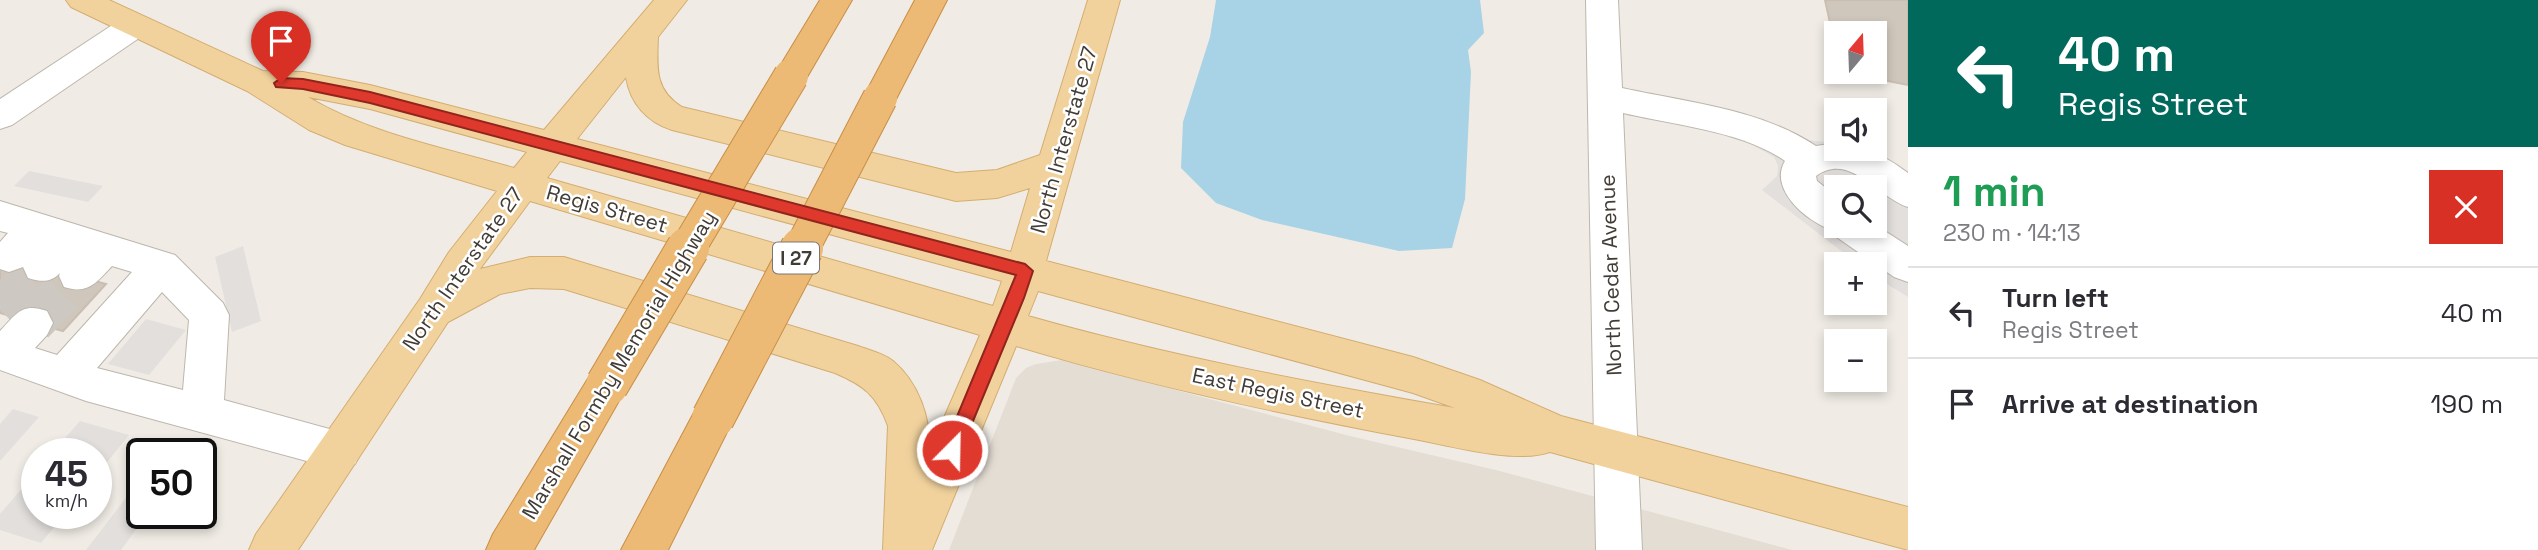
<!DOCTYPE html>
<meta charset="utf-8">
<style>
:root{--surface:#fff;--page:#f7f7f7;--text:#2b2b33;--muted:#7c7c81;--line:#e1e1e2}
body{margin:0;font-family:"Space Grotesk",sans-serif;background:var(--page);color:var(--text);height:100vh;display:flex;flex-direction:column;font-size:26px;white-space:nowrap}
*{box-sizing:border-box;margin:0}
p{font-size:23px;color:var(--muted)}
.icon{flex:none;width:38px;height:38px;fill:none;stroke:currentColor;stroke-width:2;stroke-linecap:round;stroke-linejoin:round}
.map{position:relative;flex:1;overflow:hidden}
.drawer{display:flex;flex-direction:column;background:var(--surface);width:630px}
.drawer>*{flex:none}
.top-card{background:#00695c;color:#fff;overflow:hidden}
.needle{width:46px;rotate:19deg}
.controls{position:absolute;left:1824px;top:21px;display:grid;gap:14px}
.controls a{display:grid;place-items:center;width:63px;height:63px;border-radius:0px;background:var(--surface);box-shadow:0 4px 10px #0003;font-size:35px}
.speed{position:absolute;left:21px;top:438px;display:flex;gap:14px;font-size:35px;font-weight:700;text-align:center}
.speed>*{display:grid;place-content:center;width:91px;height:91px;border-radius:50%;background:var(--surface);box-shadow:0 4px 10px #0003;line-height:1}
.speed small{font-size:18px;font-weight:400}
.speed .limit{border:4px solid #111;border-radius:10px;background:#fff;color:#111}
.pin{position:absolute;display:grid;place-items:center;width:60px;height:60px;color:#fff;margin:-72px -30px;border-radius:50% 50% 50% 0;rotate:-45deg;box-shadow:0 0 7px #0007}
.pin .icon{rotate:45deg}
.me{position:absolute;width:77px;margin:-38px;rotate:23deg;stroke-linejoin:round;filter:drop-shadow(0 0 5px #0008)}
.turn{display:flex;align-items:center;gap:24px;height:147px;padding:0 35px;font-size:32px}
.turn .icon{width:91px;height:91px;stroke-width:2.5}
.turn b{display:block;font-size:49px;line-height:60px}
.round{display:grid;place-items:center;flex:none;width:74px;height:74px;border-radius:0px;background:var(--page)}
.overview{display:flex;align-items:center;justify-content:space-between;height:119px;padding:0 35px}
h1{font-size:42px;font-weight:600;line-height:52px;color:#1e9e55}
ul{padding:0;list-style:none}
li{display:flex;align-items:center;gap:21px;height:91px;padding:0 35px;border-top:2px solid var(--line)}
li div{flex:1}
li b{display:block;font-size:26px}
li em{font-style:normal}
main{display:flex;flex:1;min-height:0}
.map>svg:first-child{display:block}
.residential{fill:#e4ddd4}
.parking{fill:#e2dfdd;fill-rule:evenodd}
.water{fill:#a8d2e6}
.building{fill:#d0c7bc;stroke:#cabeb0;stroke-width:2}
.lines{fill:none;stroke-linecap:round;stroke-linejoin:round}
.minor-tunnel{stroke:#cdc9c2;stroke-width:42;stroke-dasharray:42 21;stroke-linecap:butt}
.minor-casing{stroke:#bdb6ac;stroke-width:2}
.major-casing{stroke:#d4ad70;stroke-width:2}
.highway-casing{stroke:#c98e46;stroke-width:2}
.minor{fill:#fff;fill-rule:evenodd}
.major{fill:#f1d29d;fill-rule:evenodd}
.highway{fill:#ecba75;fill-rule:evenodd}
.highway-bridge-far1-casing{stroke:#c98e46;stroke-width:36;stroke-linecap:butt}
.highway-bridge-casing{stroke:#c98e46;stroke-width:44;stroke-linecap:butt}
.highway-bridge-far1{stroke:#ecba75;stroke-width:34}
.highway-bridge{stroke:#ecba75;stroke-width:42}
.route{fill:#df392d;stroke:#91251d;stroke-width:2}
.labels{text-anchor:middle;stroke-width:5;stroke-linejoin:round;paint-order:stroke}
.shield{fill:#fff;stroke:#7b7672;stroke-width:2}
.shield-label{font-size:19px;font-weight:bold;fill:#423c36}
.street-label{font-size:21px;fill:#423c36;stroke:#fff}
</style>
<main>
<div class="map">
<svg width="1908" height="550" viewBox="0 0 1908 550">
<rect width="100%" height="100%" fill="#f0ece5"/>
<polygon class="residential" points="1062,360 1350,436 1496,470 1792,550 949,550 1016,378 1026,368 1036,364"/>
<g class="parking">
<path d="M1759,135L1836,143V149H1856L1908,182V297L1874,276V264H1858L1762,190L1777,176L1778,166L1774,157L1754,146ZM1836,187H1874V226H1836Z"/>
<polygon points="29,171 103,186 88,202 14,186"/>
<polygon points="243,246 261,321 232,332 215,257"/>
<polygon points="146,319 186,330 149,375 108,364"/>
<polygon points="13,409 39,417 0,461 0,424"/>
<polygon points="80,421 129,435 96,476 96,453 52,453"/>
<polygon points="37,471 37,513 66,513 41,543 0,530 0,514"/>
<polygon points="142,477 142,513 148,513 121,550 86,550"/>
</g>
<polygon class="water" points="1216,0 1480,0 1484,33 1468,50 1471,72 1465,199 1452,248 1399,251 1262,220 1216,203 1181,168 1183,122 1210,37"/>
<g class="building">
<polygon points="1825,0 1908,0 1908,85 1843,72 1874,72 1874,33 1836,33 1836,50"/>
<polygon points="0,255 106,284 63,331 0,313"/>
</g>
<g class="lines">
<g class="minor-tunnel">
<polyline points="0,310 42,267"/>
<polyline points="33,323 78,276"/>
</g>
<defs>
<g id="minor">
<path d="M1586,0H1618L1622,88C1686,102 1761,109 1816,146L1836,143V149C1870,149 1881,153 1908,173V207C1878,198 1850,151 1816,176L1817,181L1836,196V226L1874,224L1908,246V282L1894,277L1835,236L1832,230C1807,222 1768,189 1785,161C1743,131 1673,125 1623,113L1642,550H1596Z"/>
<polygon points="134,15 145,18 150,26 145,34 12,125 0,129 0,99 123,18"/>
<path d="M0,201L175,255L223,303L229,315L224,400L355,436L362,450L355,464L340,470L86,401L0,370V331C16,314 22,302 47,311L53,323L47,335L35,348L57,355L132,272L112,266C97,282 88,295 64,287L59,276L60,273C50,283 41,282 28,278L23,267L9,272L0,269V242L8,233L0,231ZM162,292L189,320L183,390L97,368Z"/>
</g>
<path id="major" d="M66,0H109L263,71L303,72L370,85L544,130L654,0H687L658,37C657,67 654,90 682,107L956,173L997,170L1040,155L1088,0H1120L1046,261L1413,357L1480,380L1561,416L1908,507V550L1550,452C1515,464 1451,446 1414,439C1280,414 1146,385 1016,346L932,550H883L888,426C877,395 863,385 835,373L564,289L530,288L500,294L448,322L298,550H249L256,534L420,299L449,252L497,191L345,145L309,130L247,91L71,7ZM626,77C630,103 647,122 672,130L956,201L997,198L1030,188L1011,252L577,139ZM308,97L370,109L527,152L514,168C445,148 370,134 308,97ZM560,161L1002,281L993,306L547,178ZM530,201L980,335L930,450C930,417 919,383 893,361C885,354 869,350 858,346L564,257H530L480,269ZM1038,291L1413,393L1455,408C1312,383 1168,356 1028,316Z"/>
<g id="highway">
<polygon points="820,0 852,0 803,84 791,88 779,84 774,76"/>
<polygon points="915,0 947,0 892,107 880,110 868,107 863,98"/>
<polygon points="607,367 622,372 628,385 534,550 486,550 493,534 592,372"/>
<polygon points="713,399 728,405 734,418 668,550 621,550 698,405"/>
</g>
</defs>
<use href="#minor" class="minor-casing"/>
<use href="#major" class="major-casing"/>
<use href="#highway" class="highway-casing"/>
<use href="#minor" class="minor"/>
<use href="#major" class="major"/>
<use href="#highway" class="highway"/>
<defs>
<g id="highway-bridge-far1">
<polyline points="687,250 791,76"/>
<polyline points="801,250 880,98"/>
</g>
<g id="highway-bridge">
<polyline points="607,385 688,248"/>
<polyline points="713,418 802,248"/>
</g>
</defs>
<use href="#highway-bridge-far1" class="highway-bridge-far1-casing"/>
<use href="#highway-bridge" class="highway-bridge-casing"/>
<use href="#highway-bridge-far1" class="highway-bridge-far1"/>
<use href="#highway-bridge" class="highway-bridge"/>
</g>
<polygon class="route" points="281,78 303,79 370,92 1025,264 1033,271 1024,298 961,450 958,456 952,458 945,456 943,450 1016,275 370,103 303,89 276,87 274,83"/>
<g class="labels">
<rect class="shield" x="773" y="242.5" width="46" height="31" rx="5"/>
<g class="shield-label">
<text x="796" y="265">I 27</text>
</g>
<g class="street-label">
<text transform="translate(1064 140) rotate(-74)" y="7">North Interstate 27</text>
<text transform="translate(607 209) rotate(16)" y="7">Regis Street</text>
<text transform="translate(463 269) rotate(-55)" y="7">North Interstate 27</text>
<text transform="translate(1611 275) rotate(-92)" y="7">North Cedar Avenue</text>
<text transform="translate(619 365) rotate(-59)" y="7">Marshall Formby Memorial Highway</text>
<text transform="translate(1278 393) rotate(12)" y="7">East Regis Street</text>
</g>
</g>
</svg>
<div class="controls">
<a><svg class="needle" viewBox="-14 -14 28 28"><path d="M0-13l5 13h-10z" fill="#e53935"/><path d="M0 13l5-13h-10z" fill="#7c7c81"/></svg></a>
<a><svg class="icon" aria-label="sound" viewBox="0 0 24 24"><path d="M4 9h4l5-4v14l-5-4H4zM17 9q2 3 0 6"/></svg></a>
<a><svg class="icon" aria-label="search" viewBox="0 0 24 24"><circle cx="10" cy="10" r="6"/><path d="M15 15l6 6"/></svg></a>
<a>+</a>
<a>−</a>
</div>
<div class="speed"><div>45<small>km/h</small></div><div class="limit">50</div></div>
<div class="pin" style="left:281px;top:83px;background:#d93025"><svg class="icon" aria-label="arrive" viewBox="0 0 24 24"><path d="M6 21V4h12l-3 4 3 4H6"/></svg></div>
<svg class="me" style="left:952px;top:450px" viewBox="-20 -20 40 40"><circle r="17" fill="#df392d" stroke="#fff" stroke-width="3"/><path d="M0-11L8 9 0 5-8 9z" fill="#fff"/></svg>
</div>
<section class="drawer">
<div class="top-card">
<div class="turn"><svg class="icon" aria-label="left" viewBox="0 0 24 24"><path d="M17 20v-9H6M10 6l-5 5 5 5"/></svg><div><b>40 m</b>Regis Street</div></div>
</div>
<div class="overview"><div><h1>1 min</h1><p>230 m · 14:13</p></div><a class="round" style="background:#d93025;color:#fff"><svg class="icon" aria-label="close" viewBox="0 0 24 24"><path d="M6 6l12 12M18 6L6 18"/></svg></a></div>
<ul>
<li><svg class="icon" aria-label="left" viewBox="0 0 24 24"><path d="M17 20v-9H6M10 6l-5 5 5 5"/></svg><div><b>Turn left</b><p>Regis Street</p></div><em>40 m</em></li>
<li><svg class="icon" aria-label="arrive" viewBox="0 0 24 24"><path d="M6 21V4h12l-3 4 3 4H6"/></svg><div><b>Arrive at destination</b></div><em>190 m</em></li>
</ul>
</section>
</main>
